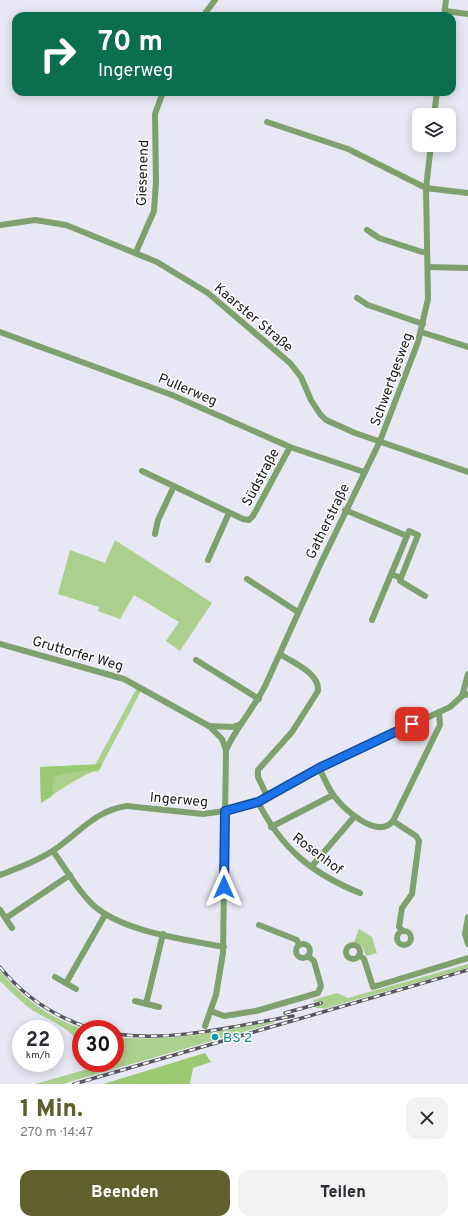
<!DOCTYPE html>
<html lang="de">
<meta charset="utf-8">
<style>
:root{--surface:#fff;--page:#f2f2f3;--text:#2b2b33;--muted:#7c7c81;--accent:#5f602d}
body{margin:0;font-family:Overpass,sans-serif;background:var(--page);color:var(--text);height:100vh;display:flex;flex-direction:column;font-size:15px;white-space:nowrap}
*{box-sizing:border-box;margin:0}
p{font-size:13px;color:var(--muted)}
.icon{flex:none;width:22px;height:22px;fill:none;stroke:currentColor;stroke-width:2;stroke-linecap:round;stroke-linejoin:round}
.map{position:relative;height:1084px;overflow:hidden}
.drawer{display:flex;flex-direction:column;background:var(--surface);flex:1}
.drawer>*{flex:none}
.hud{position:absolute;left:12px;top:12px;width:444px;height:84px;border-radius:12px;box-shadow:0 2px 10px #0003;background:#0b6e4f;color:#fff;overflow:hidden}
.fabs{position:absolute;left:412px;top:108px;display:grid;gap:8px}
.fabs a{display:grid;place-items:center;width:44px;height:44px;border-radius:8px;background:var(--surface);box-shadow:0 2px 10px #0003;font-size:20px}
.speed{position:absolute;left:12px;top:1020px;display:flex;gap:8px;font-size:20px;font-weight:700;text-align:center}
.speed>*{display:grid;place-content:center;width:52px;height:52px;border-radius:50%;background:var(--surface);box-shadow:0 2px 10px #0003;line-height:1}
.speed small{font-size:10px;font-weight:400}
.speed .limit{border:6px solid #d22;background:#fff;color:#111}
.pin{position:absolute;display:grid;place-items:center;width:34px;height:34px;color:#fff;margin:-17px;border-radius:8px;box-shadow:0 2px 6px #0006}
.me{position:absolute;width:44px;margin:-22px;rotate:0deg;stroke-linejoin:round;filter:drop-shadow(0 0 3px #0008)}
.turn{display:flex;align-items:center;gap:14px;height:84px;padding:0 20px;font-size:18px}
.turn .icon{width:52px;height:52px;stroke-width:2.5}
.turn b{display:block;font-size:28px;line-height:34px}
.round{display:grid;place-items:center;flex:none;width:42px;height:42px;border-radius:12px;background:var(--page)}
.head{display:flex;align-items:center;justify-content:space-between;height:68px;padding:0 20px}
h1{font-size:24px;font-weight:800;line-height:30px;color:var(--accent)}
.button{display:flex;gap:8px;margin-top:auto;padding:8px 20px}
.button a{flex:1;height:46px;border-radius:12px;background:var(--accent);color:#fff;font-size:16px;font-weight:800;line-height:46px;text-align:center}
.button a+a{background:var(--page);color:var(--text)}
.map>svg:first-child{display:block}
.green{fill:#abcf8c}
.forest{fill:#9cc973}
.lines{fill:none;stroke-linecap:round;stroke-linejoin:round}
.minor{stroke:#7ea16d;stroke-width:6}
.rail-casing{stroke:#56565c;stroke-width:3.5}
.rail{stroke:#fff;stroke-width:2;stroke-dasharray:6;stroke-linecap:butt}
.route-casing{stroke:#114b97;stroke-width:10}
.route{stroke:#1a73e8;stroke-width:7}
.culture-dot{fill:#0f9aa8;stroke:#fff;stroke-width:1.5}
.labels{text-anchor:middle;stroke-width:3;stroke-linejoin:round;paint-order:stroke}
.street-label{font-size:14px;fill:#1b1b1f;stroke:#fff}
.culture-label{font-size:14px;fill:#0d838f;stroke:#fff;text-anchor:start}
</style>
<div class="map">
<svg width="468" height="1084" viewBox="0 0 468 1084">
<rect width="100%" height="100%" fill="#e8e8f4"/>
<g class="green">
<polygon points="115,540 212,603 180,651 166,641 179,622 134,595 120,619 98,611 99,607 58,594 70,550 105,563"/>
<path d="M138,686L142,689L98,772C90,768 51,797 41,803L40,767L95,765Z"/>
<polygon points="359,929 372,937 377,953 366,956 362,946 354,942"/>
<polygon points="468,964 468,968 323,1009 323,1008 316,1008 315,1005 322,1003 322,1001 314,1002 313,1000 337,993 348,998"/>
<path d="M0,971C21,997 51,1019 83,1029H81V1045C67,1024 47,1021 28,1007C18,999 9,990 0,981Z"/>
<path d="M274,1021V1023L62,1084H35L88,1069L91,1066L90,1063H115V1037C168,1043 222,1031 274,1021Z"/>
</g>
<g class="forest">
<polygon points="102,764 100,769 62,774 53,777 52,796 41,803 40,767"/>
<polygon points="205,1053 211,1062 193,1068 190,1084 103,1084"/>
</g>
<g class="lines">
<g class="minor">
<polyline points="445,11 468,14"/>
<polyline points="203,16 215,0"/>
<polyline points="444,16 446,0"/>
<polyline points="434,115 437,92"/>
<polyline points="267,122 348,149 426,188 468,193"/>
<polyline points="0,225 35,220 66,225 157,262 208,293 290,363 301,377 311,400 320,414 326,420 355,433 468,472"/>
<polyline points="367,230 379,238 422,252 427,252"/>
<polyline points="136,252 154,211 156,182 155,114 163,92"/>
<polyline points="428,267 468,268"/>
<polyline points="357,298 368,305 423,324"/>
<polyline points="0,332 172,395 290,447 364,472"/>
<polyline points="421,332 468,347"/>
<polyline points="142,471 243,519 249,520 253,516 290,447"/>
<polyline points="345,510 407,536"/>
<polyline points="155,534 158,520 174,486"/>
<polyline points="208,560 229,513"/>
<polyline points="401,578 400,581 425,596"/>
<polyline points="247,579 298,612"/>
<polyline points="372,620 407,536 409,531 418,535 401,578 391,574"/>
<polyline points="0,644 124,679 209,726 222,739 226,750"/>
<polyline points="196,660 259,699"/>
<polyline points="462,696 468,674"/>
<polyline points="209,726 233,727 241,724"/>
<path d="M319,768C324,777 328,788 334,796C344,809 377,840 393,821L440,725L439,712"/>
<path d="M267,796L258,777V770L292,732L318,691C320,673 293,663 280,654"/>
<path d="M258,802C282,849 311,873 360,893"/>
<polyline points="393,821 416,836 419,841 412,894 402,908 399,927 403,931"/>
<polyline points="271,827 333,795"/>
<path d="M53,851C66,869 77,890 93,905C123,932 184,939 224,947"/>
<polyline points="312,866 354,817"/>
<path d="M0,875C18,868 38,861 54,850C79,833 96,810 127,806L203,814L225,811L258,802L319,768L450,707L462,696L468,694"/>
<polyline points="0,910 12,928"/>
<polyline points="468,917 465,934 468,944"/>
<polyline points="6,918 70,875"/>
<polyline points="259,925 297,940 299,945"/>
<circle cx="404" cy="938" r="7"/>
<circle cx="303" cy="951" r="7"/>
<circle cx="353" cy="952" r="7"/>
<polyline points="359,955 364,959 373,987 468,958"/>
<polyline points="55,977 76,989"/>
<polyline points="66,983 105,915"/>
<polyline points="135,1001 159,1007"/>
<polyline points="146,1004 163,934"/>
<polyline points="211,1011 224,1016 256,1011 318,993 321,986 314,961 308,956"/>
<path d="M205,1026L216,995L223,953L226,750C237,726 255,707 266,684L319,567L380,441L418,342L428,299L426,188L431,145"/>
</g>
<defs>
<g id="rail">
<path d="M0,967C24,997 55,1017 92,1029"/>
<polyline points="285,1013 321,1003"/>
<path d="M115,1034C174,1042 235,1026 293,1016"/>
<polyline points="74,1084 468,970"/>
</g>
</defs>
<use href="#rail" class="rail-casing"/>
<use href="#rail" class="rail"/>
</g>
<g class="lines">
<defs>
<polyline id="route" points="224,887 225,811 258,802 319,768 412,724"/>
</defs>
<use href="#route" class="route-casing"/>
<use href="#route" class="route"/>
</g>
<circle class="culture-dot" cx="215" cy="1037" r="4"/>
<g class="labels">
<g class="street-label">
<text transform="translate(142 173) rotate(-88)" y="5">Giesenend</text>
<text transform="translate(254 317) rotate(40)" y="5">Kaarster Straße</text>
<text transform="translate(391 379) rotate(-70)" y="5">Schwertgesweg</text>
<text transform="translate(188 389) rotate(23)" y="5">Pullerweg</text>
<text transform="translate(260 477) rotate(-62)" y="5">Südstraße</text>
<text transform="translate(327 521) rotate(-64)" y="5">Gatherstraße</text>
<text transform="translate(78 653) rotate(16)" y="5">Gruttorfer Weg</text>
<text transform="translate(179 799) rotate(5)" y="5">Ingerweg</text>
<text transform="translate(318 853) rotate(37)" y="5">Rosenhof</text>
</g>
<g class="culture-label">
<text x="223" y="1042">BS 2</text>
</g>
</g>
</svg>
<div class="fabs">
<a><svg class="icon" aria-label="layers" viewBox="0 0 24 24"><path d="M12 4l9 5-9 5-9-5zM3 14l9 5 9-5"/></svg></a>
</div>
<div class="speed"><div>22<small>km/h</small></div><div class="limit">30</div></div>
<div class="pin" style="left:412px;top:724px;background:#d93025"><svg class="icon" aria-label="arrive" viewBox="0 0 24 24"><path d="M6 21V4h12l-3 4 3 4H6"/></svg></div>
<svg class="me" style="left:224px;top:887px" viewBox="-20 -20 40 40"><path d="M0-17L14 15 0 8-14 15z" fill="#1a73e8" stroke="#fff" stroke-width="4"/></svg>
<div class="hud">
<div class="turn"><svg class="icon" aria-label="right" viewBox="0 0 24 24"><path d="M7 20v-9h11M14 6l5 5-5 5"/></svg><div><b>70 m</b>Ingerweg</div></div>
</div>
</div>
<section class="drawer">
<div class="head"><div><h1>1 Min.</h1><p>270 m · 14:47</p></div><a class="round"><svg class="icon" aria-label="close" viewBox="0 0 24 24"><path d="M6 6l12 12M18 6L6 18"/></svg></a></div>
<div class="button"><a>Beenden</a><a>Teilen</a></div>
</section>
